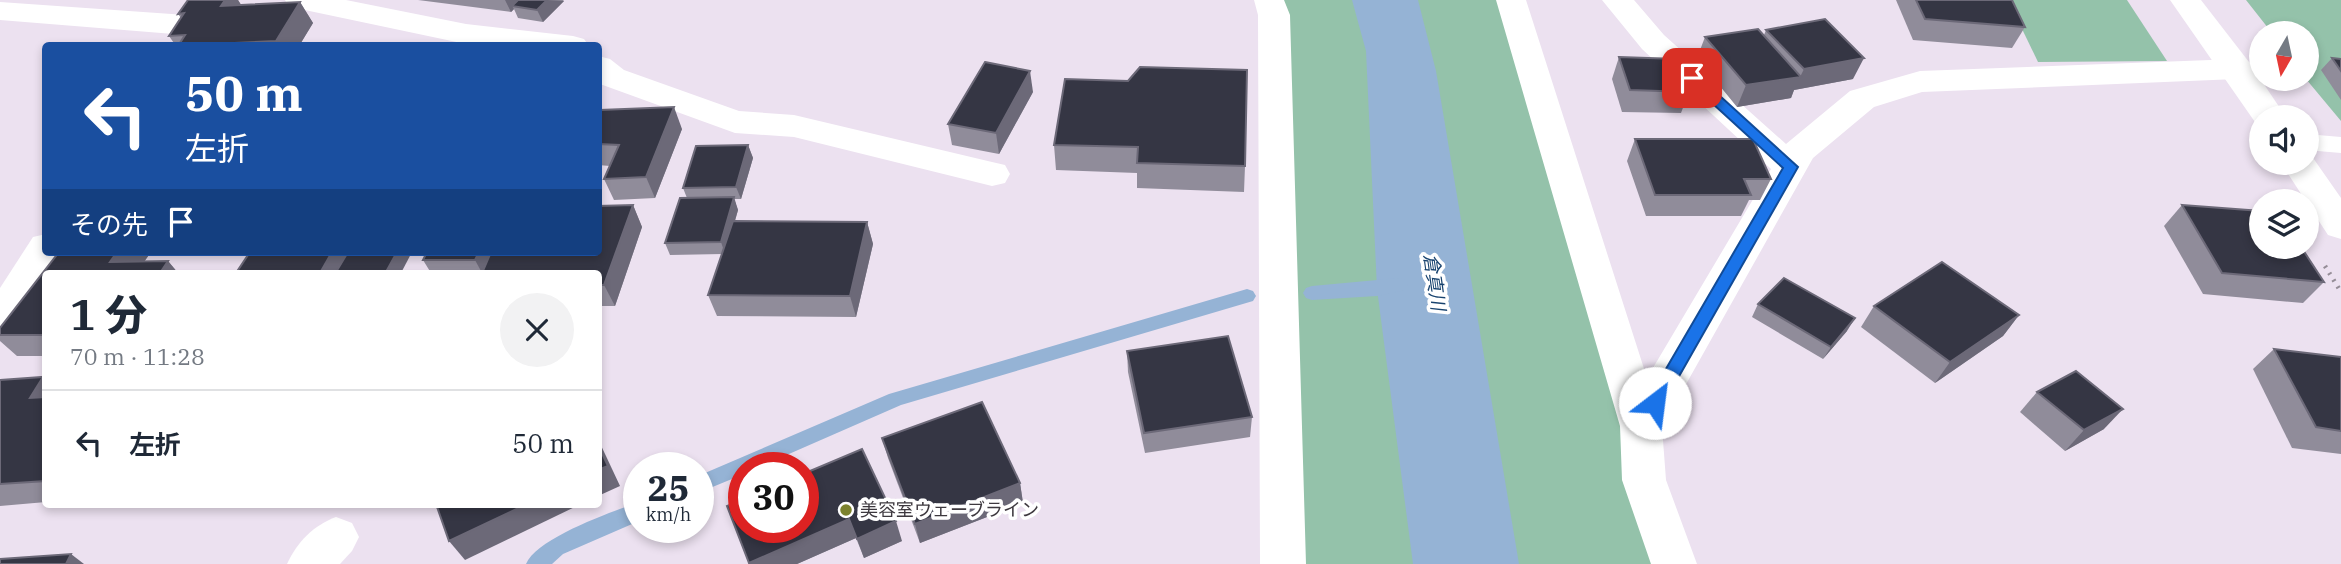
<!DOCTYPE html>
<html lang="ja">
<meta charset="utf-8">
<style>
:root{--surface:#fff;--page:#f2f2f3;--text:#1f2937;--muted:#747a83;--line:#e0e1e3}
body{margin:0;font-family:"IBM Plex Serif","Noto Sans JP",serif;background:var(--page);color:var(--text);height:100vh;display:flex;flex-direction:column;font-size:26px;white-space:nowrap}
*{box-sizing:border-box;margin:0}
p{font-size:23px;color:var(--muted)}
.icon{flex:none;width:38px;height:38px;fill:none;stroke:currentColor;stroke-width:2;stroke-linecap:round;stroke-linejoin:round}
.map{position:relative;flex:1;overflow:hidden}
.side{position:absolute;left:42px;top:270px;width:560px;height:238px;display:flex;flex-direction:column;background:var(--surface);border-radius:7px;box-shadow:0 4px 10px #0003}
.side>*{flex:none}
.top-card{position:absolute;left:42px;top:42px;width:560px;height:214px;border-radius:7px;box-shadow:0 4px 10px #0003;background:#1a4fa0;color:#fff;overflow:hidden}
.needle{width:46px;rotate:189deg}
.buttons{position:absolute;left:2249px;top:21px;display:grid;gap:14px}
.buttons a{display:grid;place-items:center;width:70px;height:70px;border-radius:50%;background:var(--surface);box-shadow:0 4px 10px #0003;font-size:35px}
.speed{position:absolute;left:623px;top:452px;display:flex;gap:14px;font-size:35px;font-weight:700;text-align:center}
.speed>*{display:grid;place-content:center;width:91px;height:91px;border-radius:50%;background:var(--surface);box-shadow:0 4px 10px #0003;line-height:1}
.speed small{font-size:18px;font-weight:400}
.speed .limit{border:10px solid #d22;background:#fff;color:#111}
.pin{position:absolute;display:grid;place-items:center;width:60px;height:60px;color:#fff;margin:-30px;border-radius:14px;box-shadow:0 4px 10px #0006}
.me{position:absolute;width:77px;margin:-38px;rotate:30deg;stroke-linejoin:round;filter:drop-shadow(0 0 5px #0008)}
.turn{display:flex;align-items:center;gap:24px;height:147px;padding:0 28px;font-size:32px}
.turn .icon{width:91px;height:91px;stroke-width:2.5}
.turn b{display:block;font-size:49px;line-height:60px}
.then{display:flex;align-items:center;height:66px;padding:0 28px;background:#0003;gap:14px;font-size:26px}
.round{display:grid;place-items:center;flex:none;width:74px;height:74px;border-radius:37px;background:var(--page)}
.overview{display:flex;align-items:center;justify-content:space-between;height:119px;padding:0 28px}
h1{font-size:42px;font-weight:800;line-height:52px}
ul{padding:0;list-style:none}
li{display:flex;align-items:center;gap:21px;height:105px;padding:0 28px;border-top:2px solid var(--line)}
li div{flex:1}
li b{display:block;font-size:26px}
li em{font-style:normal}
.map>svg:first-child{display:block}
.green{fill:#94c2aa}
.water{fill:#95b3d5}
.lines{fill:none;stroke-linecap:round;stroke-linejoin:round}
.stream{fill:#95b3d5;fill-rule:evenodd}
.path{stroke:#958d97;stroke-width:4.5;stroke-dasharray:2 6;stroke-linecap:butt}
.lane{fill:#fff;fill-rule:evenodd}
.street{fill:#fff;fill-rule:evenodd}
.secondary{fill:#fff;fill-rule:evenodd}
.wall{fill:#908c9a}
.shaded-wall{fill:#6c6978}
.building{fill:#353644;stroke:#6c6978;stroke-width:2}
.route{fill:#1a73e8;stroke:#114b97;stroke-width:2}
.poi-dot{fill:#7c822d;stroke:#fff;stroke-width:2.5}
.labels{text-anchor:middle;stroke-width:7;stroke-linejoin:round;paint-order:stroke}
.poi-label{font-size:18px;fill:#3d383e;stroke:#fff;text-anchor:start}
.water-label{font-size:19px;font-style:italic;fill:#18436f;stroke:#fff}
</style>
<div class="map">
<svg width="2341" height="564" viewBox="0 0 2341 564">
<rect width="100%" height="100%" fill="#ece1f0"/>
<g class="green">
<polygon points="1270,0 1505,0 1668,564 1283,564"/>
<polygon points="2008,0 2127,0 2167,61 2038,62"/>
<polygon points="2246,0 2341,0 2341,121 2306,79 2306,33 2272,33"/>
</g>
<polygon class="water" points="1352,0 1418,0 1436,71 1519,564 1413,564 1377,289 1366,51"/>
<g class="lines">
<g class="stream">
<polygon points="1399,278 1405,280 1408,285 1405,290 1377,296 1312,300 1306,298 1303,293 1306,288 1312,286"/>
<polygon points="1247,289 1253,291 1256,296 1253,301 901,405 759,467 744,467 744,474 698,493 698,476 889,394"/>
<path d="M639,502V521L563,554L552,564H526C537,538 611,512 639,502Z"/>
</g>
<polyline class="path" points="2325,266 2341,292"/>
<polygon class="lane" points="2306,134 2341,137 2341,153 2306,150"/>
<g class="street">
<polygon points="285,0 346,0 466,24 573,36 584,39 589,46 466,44 300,9 289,7"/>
<polygon points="1254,0 1284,0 1290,15 1306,564 1260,564 1258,15"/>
<polygon points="1496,0 1526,0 1647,378 1771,169 1642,49 1602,0 1634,0 1664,35 1786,144 1850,91 1920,71 2237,59 2249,62 2253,69 2249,76 2237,79 1922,92 1874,107 1813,158 1662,427 1666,480 1697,564 1651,564 1622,480 1620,426"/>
<polygon points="0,2 186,15 197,18 202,25 197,32 186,35 0,20"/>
<polygon points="598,56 610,59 624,70 739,111 794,115 992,162 1005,165 1010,174 1005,183 992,186 794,137 735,133 600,84"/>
<polygon points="46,234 46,252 62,252 49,273 46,273 46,279 14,331 0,335 0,288 33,237"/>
<path d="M336,517L352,523L359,537L352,551L340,564H287C297,542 314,525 336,517Z"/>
</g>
<g class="secondary">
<polygon points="2170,0 2201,0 2249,62 2286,117 2261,117 2261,126 2257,125"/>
<polygon points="2306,153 2311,155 2341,198 2341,239 2328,235 2281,163 2306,163"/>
</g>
</g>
<g class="wall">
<polygon points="188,0 238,0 241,5 300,2 313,23 299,46 176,46 169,36 181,18 178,14"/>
<polygon points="418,0 563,0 564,1 543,22 518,18 514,9 511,12"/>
<polygon points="1896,0 2012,0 2025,27 2012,48 1913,40"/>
<polygon points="1766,30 1853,79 1794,90 1791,98 1737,107 1697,58 1705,37 1764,35"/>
<polygon points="1619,57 1689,92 1681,113 1622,112 1612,79"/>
<polygon points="2332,58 2341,59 2341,100 2321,70"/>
<polygon points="1065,79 1245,166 1244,192 1137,188 1137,173 1056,170 1054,145"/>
<polygon points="1033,92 999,154 952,145 948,124"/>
<polygon points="598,113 682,129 655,198 614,200 604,179 610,166 598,165"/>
<polygon points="1635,139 1771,179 1760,200 1749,200 1741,216 1646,216 1627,161"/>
<polygon points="748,145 753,158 741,199 734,199 738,210 735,221 867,222 873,244 856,317 717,316 708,295 722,254 670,255 665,243 687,198 683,188"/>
<polygon points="633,205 642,227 615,306 598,306 598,273 431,273 423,260"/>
<polygon points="2182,205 2324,282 2303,303 2203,294 2164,226"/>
<polygon points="59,252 151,252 144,262 168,261 178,273 46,273 46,356 17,356 0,341 0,328"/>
<polygon points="250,252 401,273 236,273"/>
<polygon points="1758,304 1847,331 1823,359 1752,317"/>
<polygon points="1874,306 2019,315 2003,336 1935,383 1861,327"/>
<polygon points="2274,349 2341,357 2341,454 2292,448 2253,369"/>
<polygon points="1127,351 1252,417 1250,437 1145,453 1128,372"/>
<polygon points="43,377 46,378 46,502 0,506 0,380"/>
<polygon points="2037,392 2104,429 2065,451 2020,412"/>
<polygon points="882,438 1020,483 1023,503 920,543 888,458"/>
<polygon points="803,474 902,541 864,558 856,538 797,564 749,564 727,506"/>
</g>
<g class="shaded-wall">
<polygon points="225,0 238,0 245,11 221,6"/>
<polygon points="505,0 522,0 512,6 514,9 511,12"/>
<polygon points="547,0 564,1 543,22 537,10"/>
<polygon points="300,2 313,23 299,46 279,46 276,41"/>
<polygon points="1864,58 1853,79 1794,90 1791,98 1737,107 1746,85 1800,77 1804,69"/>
<polygon points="1030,71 1033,92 999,154 996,133"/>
<polygon points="674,107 682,129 655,198 646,177"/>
<polygon points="748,145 753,158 741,199 736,187"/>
<polygon points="734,197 738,210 725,254 721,242"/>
<polygon points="633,205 642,227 615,306 604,285"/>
<polygon points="867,222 873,244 856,317 850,296"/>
<polygon points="117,252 151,252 136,273 110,262"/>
<polygon points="332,252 349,252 336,273 320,273"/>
<polygon points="397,252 412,252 401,273 387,273 386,272"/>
<polygon points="479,252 502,252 482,273 475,260"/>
<polygon points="168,261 178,273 160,273"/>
<polygon points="2019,315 2003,336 1935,383 1950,362"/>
<polygon points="1855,318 1847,331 1823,359 1831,347"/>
<polygon points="43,377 46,378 46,412 30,398"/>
<polygon points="2123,409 2104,429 2065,451 2084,430"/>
<polygon points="598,439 620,486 598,496"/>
<polygon points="1020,483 1023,503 920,543 915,524"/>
<polygon points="527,504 581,504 465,560 449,541"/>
<polygon points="849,519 856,538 797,564 749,564 749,563"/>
<polygon points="896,521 902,541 864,558 857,539"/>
<polygon points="71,554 84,564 66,564"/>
</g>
<g class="building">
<polygon points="188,0 225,0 221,6 300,2 276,41 235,43 233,46 178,46 185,35 169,36 184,13 178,14"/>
<polygon points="518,0 547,0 537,10 512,6"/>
<polygon points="1916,0 2012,0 2025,27 1925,19"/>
<polygon points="1825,19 1864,58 1804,69 1766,30"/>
<polygon points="1758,29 1801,77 1746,85 1705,37"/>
<polygon points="1619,57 1677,59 1689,92 1630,90"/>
<polygon points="2332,58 2341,59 2341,71"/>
<polygon points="985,62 1030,71 996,133 948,124"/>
<polygon points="1140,67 1247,70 1245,166 1137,163 1138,147 1054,145 1065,79 1128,81"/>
<polygon points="674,107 646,177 604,179 619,145 598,144 598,113 600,110"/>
<polygon points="1635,139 1753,139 1771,179 1744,179 1751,195 1655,195"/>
<polygon points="748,145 736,187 683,188 696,146"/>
<polygon points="734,197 721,242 665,243 680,198"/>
<polygon points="633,205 604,285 598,285 598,273 482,273 491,252 598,252 598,206"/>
<polygon points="2182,205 2261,211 2261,247 2301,247 2324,282 2222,273"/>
<polygon points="733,221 867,222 850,296 708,295"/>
<polygon points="59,252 117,252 110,262 168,261 160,273 46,273 46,335 0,335 0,328"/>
<polygon points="250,252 332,252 320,273 236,273"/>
<polygon points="348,252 397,252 386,272 336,272"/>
<polygon points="427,252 479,252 475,260 423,260"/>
<polygon points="1942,262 2019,315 1950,362 1874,306"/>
<polygon points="1784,278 1855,318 1831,347 1758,304"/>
<polygon points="1228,336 1252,417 1144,433 1127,351"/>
<polygon points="2274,349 2341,357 2341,431 2316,427"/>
<polygon points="2076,371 2123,409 2084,430 2037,392"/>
<polygon points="43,377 30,398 46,397 46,481 0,484 0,380"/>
<polygon points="982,402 1020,483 915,524 882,438"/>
<polygon points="598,445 608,466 598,470"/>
<polygon points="862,449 896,521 857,539 849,519 749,563 727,506 744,499 744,527 803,527 803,474"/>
<polygon points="436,504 527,504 449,541"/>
<polygon points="71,554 66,564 0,564 0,559"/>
</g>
<polygon class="route" points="1692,73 1697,75 1798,167 1661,408 1649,408 1646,403 1649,398 1783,168 1688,81 1686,78"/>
<circle class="poi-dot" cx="846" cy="510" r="7"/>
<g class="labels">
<g class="poi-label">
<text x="860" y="516">美容室ウェーブライン</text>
</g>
<g class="water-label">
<text transform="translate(1435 282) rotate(82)" y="7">倉真川</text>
</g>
</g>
</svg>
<div class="buttons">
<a><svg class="needle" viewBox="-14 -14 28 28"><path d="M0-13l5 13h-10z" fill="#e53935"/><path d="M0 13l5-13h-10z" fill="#747a83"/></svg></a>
<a><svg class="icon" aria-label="sound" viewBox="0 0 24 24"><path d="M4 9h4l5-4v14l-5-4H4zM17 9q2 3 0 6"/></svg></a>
<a><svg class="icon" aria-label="layers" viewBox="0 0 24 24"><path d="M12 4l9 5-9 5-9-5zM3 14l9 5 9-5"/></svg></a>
</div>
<div class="speed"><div>25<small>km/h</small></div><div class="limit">30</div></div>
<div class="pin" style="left:1692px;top:78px;background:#d93025"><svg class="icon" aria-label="arrive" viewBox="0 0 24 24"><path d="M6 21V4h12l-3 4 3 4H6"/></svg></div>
<svg class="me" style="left:1655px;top:403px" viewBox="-20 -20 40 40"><circle r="19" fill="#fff"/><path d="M0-13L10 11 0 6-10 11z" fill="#1a73e8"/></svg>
<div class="top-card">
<div class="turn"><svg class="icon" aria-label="left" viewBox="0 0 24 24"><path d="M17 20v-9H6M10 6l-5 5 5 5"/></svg><div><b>50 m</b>左折</div></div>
<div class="then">その先<svg class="icon" aria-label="arrive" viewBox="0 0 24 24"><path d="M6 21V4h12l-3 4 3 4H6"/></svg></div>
</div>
<section class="side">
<div class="overview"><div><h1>1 分</h1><p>70 m · 11:28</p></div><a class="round"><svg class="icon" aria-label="close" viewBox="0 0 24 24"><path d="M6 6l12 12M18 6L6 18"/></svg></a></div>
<ul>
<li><svg class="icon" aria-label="left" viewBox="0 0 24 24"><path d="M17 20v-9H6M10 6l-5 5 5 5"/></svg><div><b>左折</b></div><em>50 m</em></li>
</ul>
</section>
</div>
